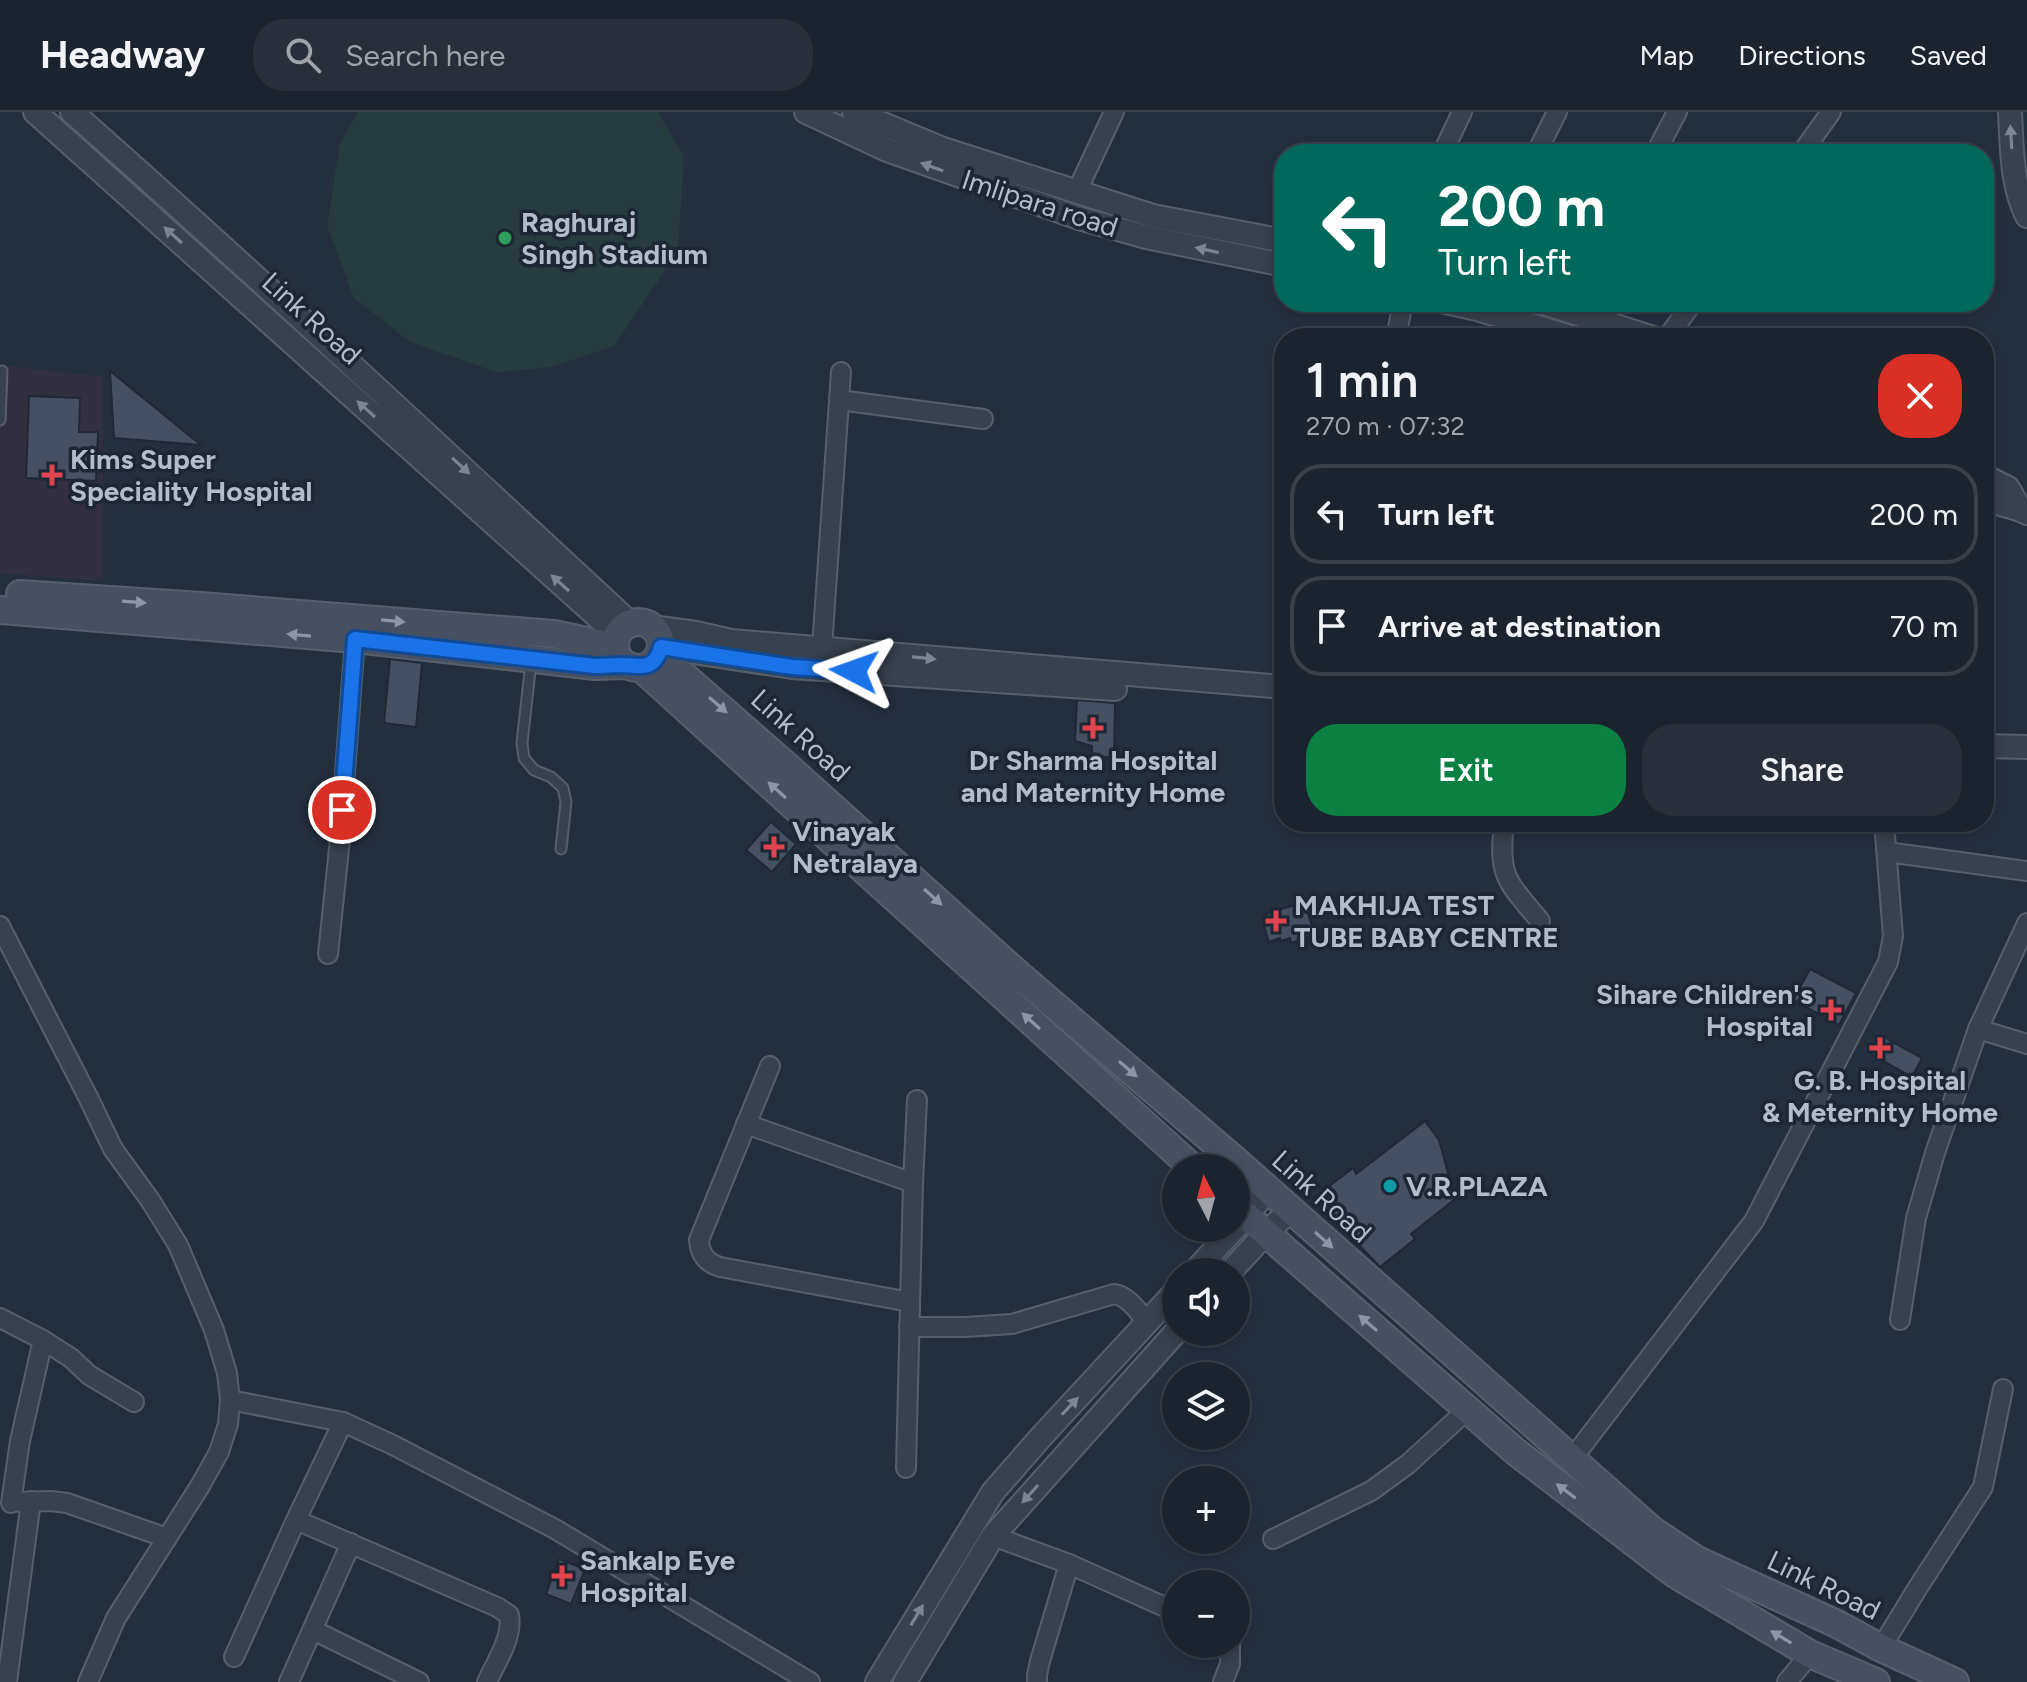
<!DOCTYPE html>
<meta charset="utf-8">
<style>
:root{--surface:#1b232e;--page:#282f3a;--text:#f1f3f6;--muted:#a0a4aa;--line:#39404a;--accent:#0b8043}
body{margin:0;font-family:Figtree,sans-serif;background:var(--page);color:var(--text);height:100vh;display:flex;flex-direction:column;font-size:30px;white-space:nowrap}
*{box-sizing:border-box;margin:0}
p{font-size:26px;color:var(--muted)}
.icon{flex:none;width:44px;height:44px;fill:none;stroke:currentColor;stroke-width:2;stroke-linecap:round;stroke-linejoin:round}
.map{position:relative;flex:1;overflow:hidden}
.side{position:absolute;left:1274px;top:216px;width:720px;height:504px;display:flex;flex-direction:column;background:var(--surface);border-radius:32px;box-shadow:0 4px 12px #0003,0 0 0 2px var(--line)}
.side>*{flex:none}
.top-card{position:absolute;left:1274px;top:32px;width:720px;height:168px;border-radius:32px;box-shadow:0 4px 12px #0003,0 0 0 2px var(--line);background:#00695c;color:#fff;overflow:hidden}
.needle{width:52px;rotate:354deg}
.fabs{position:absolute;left:1162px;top:1042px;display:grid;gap:16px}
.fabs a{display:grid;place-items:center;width:88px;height:88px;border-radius:50%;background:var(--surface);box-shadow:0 4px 12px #0003,0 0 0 2px var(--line);font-size:40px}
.pin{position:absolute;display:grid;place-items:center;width:68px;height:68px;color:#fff;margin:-34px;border:4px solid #fff;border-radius:50%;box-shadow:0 2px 8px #0007}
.me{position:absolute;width:88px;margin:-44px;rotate:274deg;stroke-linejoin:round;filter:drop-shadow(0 0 6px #0008)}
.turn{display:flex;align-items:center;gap:28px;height:168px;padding:0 32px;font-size:36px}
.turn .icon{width:104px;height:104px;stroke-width:2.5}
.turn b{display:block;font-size:56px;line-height:68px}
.round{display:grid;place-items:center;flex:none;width:84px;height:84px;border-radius:32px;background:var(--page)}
.overview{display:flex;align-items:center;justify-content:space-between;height:136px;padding:0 32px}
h1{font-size:48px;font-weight:600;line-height:60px}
.primary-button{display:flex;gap:16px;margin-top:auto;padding:16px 32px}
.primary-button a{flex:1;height:92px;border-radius:32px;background:var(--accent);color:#fff;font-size:32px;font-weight:600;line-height:92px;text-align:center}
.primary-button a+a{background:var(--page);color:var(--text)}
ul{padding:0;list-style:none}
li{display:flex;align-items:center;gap:24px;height:100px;margin:0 16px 12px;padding:0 16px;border:4px solid var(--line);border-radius:32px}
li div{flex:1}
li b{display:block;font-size:30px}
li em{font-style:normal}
header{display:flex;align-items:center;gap:48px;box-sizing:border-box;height:112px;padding:0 40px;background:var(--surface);border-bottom:2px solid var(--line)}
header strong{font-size:38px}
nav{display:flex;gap:44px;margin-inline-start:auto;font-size:28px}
.search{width:560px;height:72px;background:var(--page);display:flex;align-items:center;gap:20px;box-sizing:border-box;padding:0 28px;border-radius:32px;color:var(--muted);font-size:30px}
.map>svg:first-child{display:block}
.medical{fill:#32303f}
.green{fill:#263c3f}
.building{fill:#455162;stroke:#1f2835;stroke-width:2}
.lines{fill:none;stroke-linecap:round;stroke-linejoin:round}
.service-casing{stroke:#565f6c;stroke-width:13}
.minor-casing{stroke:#565f6c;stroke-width:22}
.tertiary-casing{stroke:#565f6c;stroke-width:26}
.secondary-casing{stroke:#565f6c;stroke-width:30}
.service{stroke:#38414e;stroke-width:9}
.minor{stroke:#38414e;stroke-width:18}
.tertiary{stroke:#38414e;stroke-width:22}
.secondary{stroke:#465061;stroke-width:26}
.oneway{fill:#7c8592}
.oneway2{fill:#8e96a5}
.route-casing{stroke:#114b97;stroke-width:20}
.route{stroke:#1a73e8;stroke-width:14}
.leisure-dot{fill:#2e9e5b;stroke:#1d2633;stroke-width:3}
.health-dot{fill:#e0444e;stroke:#1d2633;stroke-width:3}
.culture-dot{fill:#0f9aa8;stroke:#1d2633;stroke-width:3}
.labels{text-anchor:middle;stroke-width:7;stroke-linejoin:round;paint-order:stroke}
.street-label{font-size:28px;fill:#b4bcc9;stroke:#1d2633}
.poi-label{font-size:28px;font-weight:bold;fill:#b4bcc9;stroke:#1d2633;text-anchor:start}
</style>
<header>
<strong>Headway</strong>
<div class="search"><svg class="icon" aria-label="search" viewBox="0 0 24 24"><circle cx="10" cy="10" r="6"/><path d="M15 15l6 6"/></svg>Search here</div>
<nav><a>Map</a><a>Directions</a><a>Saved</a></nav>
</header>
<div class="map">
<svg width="2027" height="1570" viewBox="0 0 2027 1570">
<rect width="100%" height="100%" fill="#242f3e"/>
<polygon class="medical" points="0,253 103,265 103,469 0,461"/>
<polygon class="green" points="358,0 658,0 684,44 678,139 614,234 551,255 496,260 410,230 354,186 327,114 340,31"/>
<g class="building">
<polygon points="110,259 201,333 114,326"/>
<polygon points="29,284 80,286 79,320 98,320 96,369 26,366"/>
<polygon points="390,547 422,551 416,615 384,611"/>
<polygon points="1077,588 1115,591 1114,645 1092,645 1092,634 1075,629"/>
<polygon points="771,710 796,732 772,760 746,738"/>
<polygon points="1304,790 1315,823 1291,831 1290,826 1281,829 1280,826 1269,830 1264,814 1270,812 1266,802"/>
<polygon points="1810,857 1856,881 1839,913 1793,888"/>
<polygon points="1882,924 1922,946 1912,965 1872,943"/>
<polygon points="1425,1009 1439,1028 1455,1087 1411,1122 1415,1127 1380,1155 1314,1086 1353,1056 1356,1062"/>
<polygon points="559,1447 585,1457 571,1492 546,1482"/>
</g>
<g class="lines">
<defs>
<g id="service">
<polyline points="0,308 2,259"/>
<polyline points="531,550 522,631 524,646 534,658 551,665 563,676 566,690 561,737"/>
</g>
<g id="minor">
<polyline points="1442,42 1462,0"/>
<polyline points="1536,42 1557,0"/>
<polyline points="1655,42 1677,0"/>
<polyline points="1801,42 1831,0"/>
<polyline points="1077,79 1114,0"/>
<polyline points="1396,226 1403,190"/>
<polyline points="1667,226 1693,190"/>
<polyline points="839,288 983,307"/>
<polyline points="822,536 841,260"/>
<path d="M1504,710C1498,765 1506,768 1540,809"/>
<polyline points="1887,740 2027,759"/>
<polyline points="0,814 89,987 113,1037 150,1088 178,1133 214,1218 227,1261 230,1288 228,1312 219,1340 200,1374 116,1506 88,1570"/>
<polyline points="328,842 340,727 355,527"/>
<polyline points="1978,917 2027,932"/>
<path d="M770,954L699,1128C700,1143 707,1151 720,1155L910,1190"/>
<polyline points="746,1012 913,1071"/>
<polyline points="0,1206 43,1228 20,1329 11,1391"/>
<polyline points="1900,1208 1916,1106 1935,1041 1978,917 2027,811"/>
<path d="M909,1215H965L1012,1212L1114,1182C1128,1184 1138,1199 1147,1210"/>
<polyline points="43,1228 71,1246 89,1263 134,1290"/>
<polyline points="230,1288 343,1310 393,1333 555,1417 810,1570"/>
<polyline points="1572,1347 1754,1109 1888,850 1893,824 1884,710"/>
<polyline points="906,1356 913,1071 917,988"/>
<polyline points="19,1390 51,1389 67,1391 167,1426"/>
<path d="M296,1408L497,1495L509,1503C513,1526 496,1550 487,1570"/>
<polyline points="993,1424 1069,1452 1176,1500"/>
<polyline points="1273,1427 1371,1379 1408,1352 1467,1298"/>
<polyline points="313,1518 419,1570"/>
<polyline points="1881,1536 1917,1477 1983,1375 2003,1277"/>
<polyline points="234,1545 296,1408 343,1310"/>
<polyline points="7,1570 31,1389"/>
<polyline points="289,1570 351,1431"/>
<polyline points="1037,1570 1037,1563 1040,1549 1069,1452"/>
<polyline points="1223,1570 1230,1552 1230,1532"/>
<polyline points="1787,1570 1810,1542"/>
</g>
<g id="tertiary">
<polyline points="35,0 618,523"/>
<path d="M72,0C261,167 445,340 630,511"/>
<polyline points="806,0 887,38 1079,106 1146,125 1284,153"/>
<polyline points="854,0 943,37 1153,104 1284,129"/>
<path d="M2010,0C2012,35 2011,72 2027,104"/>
<polyline points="1446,190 1477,197 1574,226"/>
<polyline points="1541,190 1653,226"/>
<polyline points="1984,364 2008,376 2020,397"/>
<path d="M1984,386C1998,393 2014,394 2027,401"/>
<polyline points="652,515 696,521 731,529 1284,575"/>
<polyline points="661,535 792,555 1115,577"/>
<polyline points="1984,634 2027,635"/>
<polyline points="1236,1115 1268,1078"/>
<polyline points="1194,1160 1235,1116"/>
<polyline points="1230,1160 1265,1122 1291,1098"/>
<polyline points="877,1570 993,1380 1041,1325 1176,1179"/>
<polyline points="905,1570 993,1424 1176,1220"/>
</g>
<g id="secondary">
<polyline points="20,482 201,494 554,522 615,535"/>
<polyline points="0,498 355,527 595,554 627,553"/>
<circle cx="638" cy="533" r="23"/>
<polyline points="659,542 788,655 1018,862 1236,1049 1652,1418 1697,1448 1837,1512 1881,1536 1955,1570"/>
<polyline points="641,556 1193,1056"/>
<polyline points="1236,1095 1516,1340 1675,1462 1810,1542 1876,1570"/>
</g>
</defs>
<use href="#service" class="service-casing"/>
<use href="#minor" class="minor-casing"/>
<use href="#tertiary" class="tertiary-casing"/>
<use href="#secondary" class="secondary-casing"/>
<use href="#service" class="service"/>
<use href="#minor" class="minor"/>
<use href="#tertiary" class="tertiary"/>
<use href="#secondary" class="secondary"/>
</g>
<defs><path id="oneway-solid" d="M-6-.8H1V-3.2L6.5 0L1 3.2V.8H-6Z" transform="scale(2)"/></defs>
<g class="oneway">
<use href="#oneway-solid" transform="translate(2011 25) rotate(-94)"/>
<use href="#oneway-solid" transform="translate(932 55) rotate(-160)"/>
<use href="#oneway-solid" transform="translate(173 123) rotate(-138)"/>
<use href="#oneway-solid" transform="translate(1207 138) rotate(-168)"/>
<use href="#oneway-solid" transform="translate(366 297) rotate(-138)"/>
<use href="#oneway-solid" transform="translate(461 354) rotate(43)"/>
<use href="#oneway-solid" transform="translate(560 471) rotate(-138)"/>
<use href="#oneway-solid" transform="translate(924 546) rotate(5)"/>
<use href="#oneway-solid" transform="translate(1070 1294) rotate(-47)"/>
<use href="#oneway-solid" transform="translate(1030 1382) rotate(132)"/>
<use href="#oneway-solid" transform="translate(917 1503) rotate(-59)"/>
</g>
<g class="oneway2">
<use href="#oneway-solid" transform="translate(134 490) rotate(4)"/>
<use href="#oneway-solid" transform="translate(393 509) rotate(5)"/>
<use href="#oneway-solid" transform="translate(299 523) rotate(-175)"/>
<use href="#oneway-solid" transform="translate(718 593) rotate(41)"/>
<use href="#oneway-solid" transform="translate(777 678) rotate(-138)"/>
<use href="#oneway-solid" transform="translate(933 785) rotate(42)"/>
<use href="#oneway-solid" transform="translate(1031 909) rotate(-138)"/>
<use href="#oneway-solid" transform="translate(1128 957) rotate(41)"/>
<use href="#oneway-solid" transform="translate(1324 1128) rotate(42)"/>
<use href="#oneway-solid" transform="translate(1368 1211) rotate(-139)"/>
<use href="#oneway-solid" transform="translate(1566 1379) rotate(-143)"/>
<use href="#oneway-solid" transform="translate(1781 1525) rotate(-149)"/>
</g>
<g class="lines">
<defs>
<path id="route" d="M342,698L355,527L595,554C604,554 614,553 623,553C643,554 654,559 661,535L792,555L854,559"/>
</defs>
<use href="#route" class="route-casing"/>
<use href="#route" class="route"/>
</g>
<circle class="leisure-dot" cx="505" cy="126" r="8"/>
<g class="health-dot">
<path d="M48 351h8v8h8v8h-8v8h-8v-8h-8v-8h8z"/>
<path d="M1089 604h8v8h8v8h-8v8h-8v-8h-8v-8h8z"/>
<path d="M770 723h8v8h8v8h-8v8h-8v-8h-8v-8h8z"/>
<path d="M1272 797h8v8h8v8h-8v8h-8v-8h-8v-8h8z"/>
<path d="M1827 886h8v8h8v8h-8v8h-8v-8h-8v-8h8z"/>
<path d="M1876 924h8v8h8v8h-8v8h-8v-8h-8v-8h8z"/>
<path d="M558 1452h8v8h8v8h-8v8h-8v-8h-8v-8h8z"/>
</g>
<circle class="culture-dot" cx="1390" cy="1074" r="8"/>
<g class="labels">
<g class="street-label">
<text transform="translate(1040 91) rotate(18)" y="10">Imlipara road</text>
<text transform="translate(312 206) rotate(42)" y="10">Link Road</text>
<text transform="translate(801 623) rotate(42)" y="10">Link Road</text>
<text transform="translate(1322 1084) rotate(42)" y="10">Link Road</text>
<text transform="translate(1824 1473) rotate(26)" y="10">Link Road</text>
</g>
<g class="poi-label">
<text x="521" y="120">Raghuraj<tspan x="521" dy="32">Singh Stadium</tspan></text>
<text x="70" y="357">Kims Super<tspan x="70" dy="32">Speciality Hospital</tspan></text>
<text x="1093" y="658" text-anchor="middle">Dr Sharma Hospital<tspan x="1093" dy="32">and Maternity Home</tspan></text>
<text x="792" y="729">Vinayak<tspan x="792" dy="32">Netralaya</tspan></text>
<text x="1294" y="803">MAKHIJA TEST<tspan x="1294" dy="32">TUBE BABY CENTRE</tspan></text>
<text x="1813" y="892" text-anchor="end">Sihare Children's<tspan x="1813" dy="32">Hospital</tspan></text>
<text x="1880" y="978" text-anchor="middle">G. B. Hospital<tspan x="1880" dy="32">&amp; Meternity Home</tspan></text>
<text x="1406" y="1084">V.R.PLAZA</text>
<text x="580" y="1458">Sankalp Eye<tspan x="580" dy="32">Hospital</tspan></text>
</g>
</g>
</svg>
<div class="fabs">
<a><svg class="needle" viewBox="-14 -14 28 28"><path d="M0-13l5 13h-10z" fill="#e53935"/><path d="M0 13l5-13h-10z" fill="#a0a4aa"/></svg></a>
<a><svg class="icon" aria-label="sound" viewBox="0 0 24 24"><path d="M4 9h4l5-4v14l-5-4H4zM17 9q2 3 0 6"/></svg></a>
<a><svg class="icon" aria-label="layers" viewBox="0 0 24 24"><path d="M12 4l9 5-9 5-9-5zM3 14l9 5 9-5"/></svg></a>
<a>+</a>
<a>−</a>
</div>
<div class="pin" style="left:342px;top:698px;background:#d93025"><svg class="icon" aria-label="arrive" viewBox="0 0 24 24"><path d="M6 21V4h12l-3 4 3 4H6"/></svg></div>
<svg class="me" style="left:854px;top:559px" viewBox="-20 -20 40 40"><path d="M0-17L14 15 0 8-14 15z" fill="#1a73e8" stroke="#fff" stroke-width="4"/></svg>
<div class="top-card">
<div class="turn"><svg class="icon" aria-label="left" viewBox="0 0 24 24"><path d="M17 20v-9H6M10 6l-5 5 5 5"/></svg><div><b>200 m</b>Turn left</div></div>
</div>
<section class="side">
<div class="overview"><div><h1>1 min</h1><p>270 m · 07:32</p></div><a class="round" style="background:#d93025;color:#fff"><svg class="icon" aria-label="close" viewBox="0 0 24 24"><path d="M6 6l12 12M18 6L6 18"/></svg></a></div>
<ul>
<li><svg class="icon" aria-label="left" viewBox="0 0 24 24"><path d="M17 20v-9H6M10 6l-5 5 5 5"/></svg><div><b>Turn left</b></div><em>200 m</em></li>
<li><svg class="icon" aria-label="arrive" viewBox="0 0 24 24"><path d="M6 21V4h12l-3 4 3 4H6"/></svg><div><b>Arrive at destination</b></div><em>70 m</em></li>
</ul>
<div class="primary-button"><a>Exit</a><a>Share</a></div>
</section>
</div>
